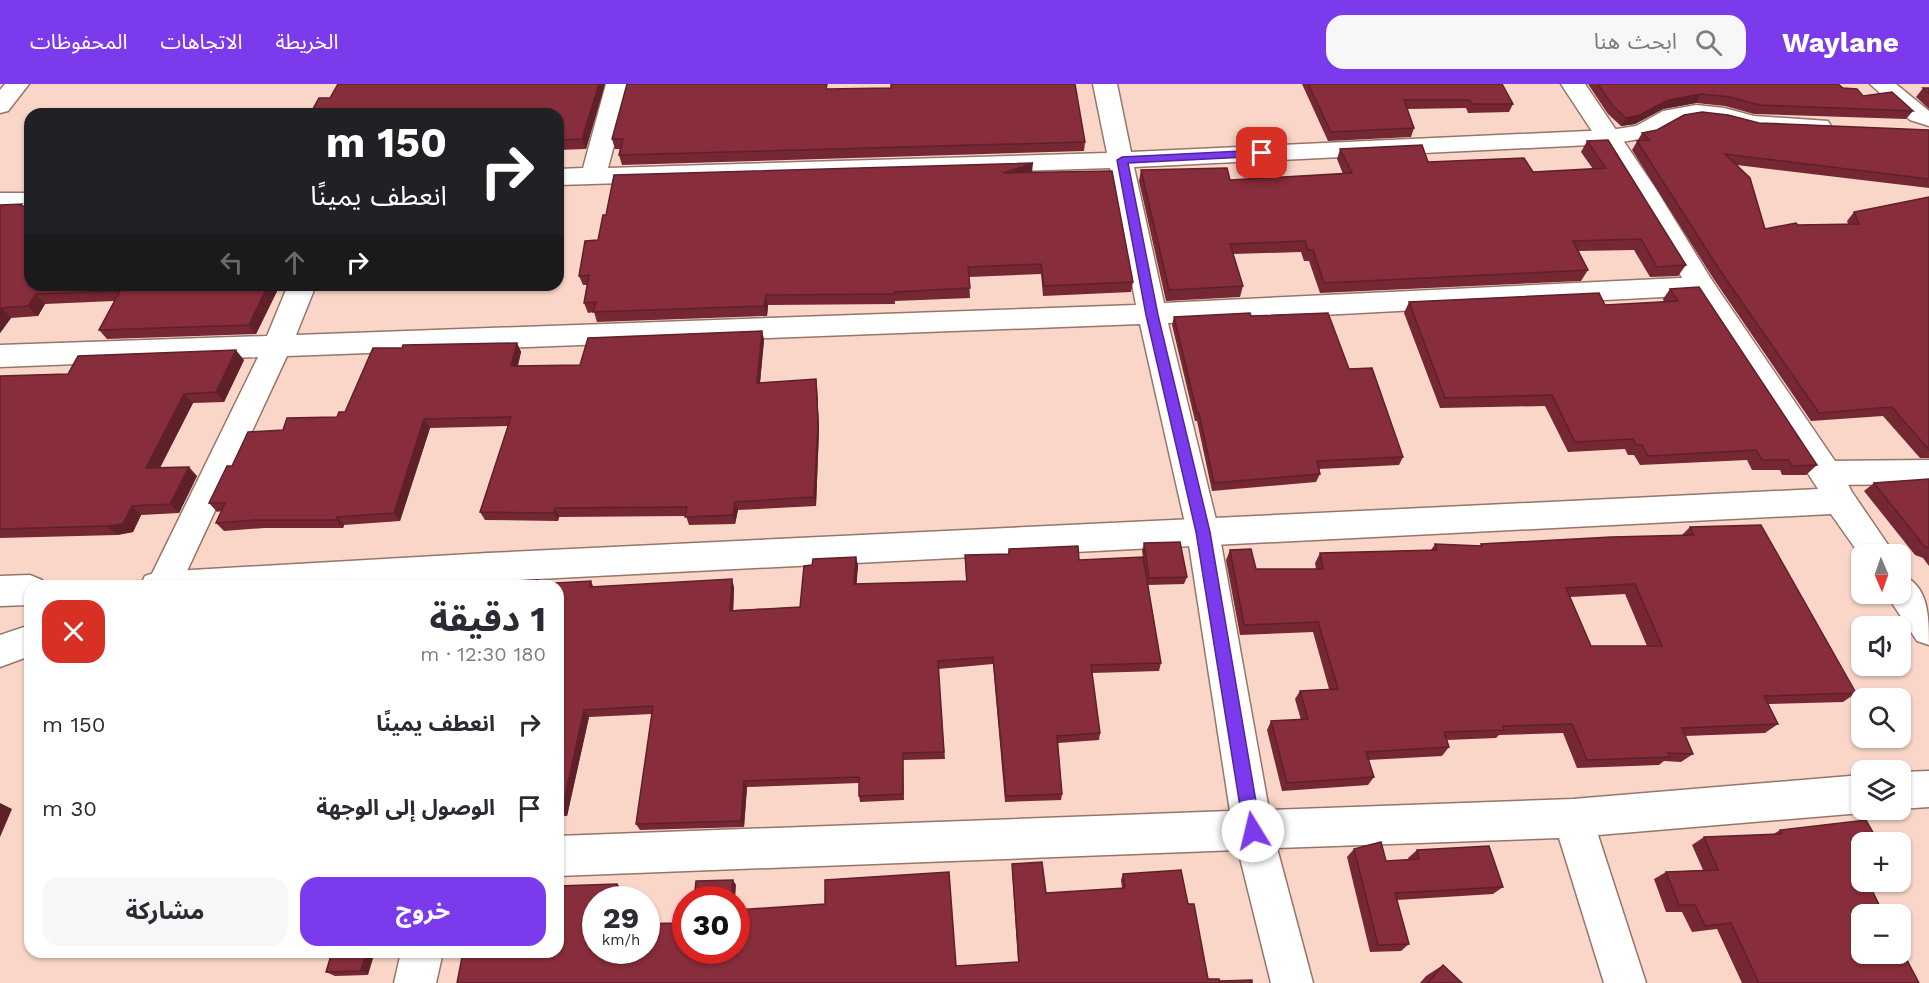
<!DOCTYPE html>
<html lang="ar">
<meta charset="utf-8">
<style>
:root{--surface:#fff;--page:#f7f7f7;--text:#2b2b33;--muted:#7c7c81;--accent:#7c3aed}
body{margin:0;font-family:"Work Sans","Noto Sans Arabic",sans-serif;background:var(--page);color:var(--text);direction:rtl;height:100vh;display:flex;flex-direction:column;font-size:22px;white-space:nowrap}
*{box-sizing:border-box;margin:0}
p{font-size:20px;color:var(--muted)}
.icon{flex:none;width:33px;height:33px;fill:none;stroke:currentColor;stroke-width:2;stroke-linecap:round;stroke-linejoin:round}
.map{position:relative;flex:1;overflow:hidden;direction:ltr}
.side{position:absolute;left:24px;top:496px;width:540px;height:378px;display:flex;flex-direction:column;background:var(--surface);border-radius:18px;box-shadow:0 2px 4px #0004;direction:rtl}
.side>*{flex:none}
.hud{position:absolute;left:24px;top:24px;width:540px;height:183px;border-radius:18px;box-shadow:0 2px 4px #0004;direction:rtl;background:#202124;color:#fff;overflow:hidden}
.needle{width:39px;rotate:178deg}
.buttons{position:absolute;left:1851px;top:460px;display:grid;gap:12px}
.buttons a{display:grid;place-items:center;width:60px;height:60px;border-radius:12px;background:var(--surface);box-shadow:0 2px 4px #0004;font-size:30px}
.speed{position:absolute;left:582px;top:802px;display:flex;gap:12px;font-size:30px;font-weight:700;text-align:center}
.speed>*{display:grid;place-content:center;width:78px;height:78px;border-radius:50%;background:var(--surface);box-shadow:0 2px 4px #0004;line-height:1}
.speed small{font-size:15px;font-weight:400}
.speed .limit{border:9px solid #d22;background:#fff;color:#111}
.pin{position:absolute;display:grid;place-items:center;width:51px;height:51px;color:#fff;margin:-26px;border-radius:12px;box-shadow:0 3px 9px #0006}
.me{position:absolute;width:66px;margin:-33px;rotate:351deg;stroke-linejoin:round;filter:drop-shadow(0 0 4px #0008)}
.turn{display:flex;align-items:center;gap:21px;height:126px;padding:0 18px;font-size:27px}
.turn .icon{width:78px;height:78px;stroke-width:2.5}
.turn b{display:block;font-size:42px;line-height:51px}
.lanes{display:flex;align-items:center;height:57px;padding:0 18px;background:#0003;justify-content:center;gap:30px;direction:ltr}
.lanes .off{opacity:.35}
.round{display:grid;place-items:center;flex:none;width:63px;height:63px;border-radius:18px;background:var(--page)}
.overview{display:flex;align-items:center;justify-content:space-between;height:102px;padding:0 18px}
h1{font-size:36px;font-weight:700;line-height:45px}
.button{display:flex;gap:12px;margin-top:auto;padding:12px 18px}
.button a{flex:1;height:69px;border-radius:18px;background:var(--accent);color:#fff;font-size:24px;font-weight:700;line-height:69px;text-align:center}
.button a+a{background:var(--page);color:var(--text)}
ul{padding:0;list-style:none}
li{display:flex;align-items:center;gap:18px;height:84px;padding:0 18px}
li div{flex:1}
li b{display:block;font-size:22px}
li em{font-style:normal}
header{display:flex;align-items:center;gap:36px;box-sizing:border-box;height:84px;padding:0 30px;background:var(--accent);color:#fff}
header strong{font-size:28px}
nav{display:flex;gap:33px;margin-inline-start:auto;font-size:21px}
.search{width:420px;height:54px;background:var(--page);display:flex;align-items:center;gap:15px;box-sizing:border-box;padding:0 21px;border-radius:18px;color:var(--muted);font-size:22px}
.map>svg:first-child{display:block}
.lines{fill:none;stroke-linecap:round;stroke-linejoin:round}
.street-casing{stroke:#96756a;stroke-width:3}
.secondary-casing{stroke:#96756a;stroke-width:3}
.street{fill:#fff;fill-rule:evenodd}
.secondary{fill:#fff;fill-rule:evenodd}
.wall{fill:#752733;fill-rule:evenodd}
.shaded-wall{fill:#5f2029}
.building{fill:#882d3b;stroke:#5f2029;stroke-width:1.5;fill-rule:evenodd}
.route{fill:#7c3aed;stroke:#51269a;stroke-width:1.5}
</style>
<header>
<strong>Waylane</strong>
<div class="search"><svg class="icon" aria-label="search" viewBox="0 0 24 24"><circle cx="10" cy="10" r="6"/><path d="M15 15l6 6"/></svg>ابحث هنا</div>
<nav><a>الخريطة</a><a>الاتجاهات</a><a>المحفوظات</a></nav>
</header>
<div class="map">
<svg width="1929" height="899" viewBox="0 0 1929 899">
<rect width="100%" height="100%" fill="#fad6c9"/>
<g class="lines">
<defs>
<g id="street">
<polygon points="5,0 29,0 8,27 0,29 0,6"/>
<polygon points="606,0 630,0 608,84 1107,69 1093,0 1117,0 1131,68 1610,46 1636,42 1663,27 1696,21 1724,24 1754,32 1828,37 1831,42 1828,47 1819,49 1753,46 1723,38 1696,35 1678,38 1651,53 1610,60 1134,83 1164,219 1701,193 1711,195 1715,202 1711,209 1701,211 1168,239 1219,448 1269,726 1573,715 1862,691 1862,726 1868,726 1862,729 1598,751 1646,899 1604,899 1559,754 1277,764 1313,899 1271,899 1238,766 558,792 558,752 1230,727 1187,448 1140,240 287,272 180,502 146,502 258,273 0,283 0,261 267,252 288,201 316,201 296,251 1136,221 1110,84 558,101 558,85 583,84"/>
<polygon points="1870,0 1896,0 1929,27 1929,42 1910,36"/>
<rect x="0" y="109" width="30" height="16"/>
<polygon points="1929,376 1929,400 1826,401 1815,398 1810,389 1815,380 1826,377"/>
<polygon points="488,469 500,473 505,483 502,502 468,502 471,483 476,473"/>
<polygon points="30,541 30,572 0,583 0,551"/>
<polygon points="1929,687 1929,723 1900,725 1900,688"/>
<polygon points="401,868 443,868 436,899 394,899"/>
</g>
<g id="secondary">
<polygon points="1561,0 1585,0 1656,105 1711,195 1837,380 1852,408 1895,471 1862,471 1862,474 1831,430 396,502 140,502 145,492 157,488 488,469 1818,405 1691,209 1630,105"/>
<path d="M1900,490C1929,501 1929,532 1929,561L1917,557L1886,510H1900Z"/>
<polygon points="30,491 42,496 45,502 30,502 30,521 0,522 0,492"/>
</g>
</defs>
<use href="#street" class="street-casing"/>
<use href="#secondary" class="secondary-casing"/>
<use href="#street" class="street"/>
<use href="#secondary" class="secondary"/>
</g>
<g class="wall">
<polygon points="605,0 586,65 558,66 558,30"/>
<polygon points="827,0 827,5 1085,58 1084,67 622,81 619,71 620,65 615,65 612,55"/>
<polygon points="1302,0 1502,0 1513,20 1509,28 1468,29 1466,24 1407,25 1414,44 1411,53 1328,57"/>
<polygon points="1588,0 1838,0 1843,4 1863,12 1913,27 1906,35 1754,30 1725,22 1696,19 1663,25 1635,40 1621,42 1608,30"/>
<polygon points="1923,4 1929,4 1929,25 1916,13"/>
<polygon points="1759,39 1929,46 1929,104 1737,81 1765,145 1798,141 1848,140 1847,137 1854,128 1929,113 1929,374 1920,374 1883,332 1811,337 1713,194 1632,66 1642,49"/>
<polygon points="1587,57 1686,181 1678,192 1650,193 1634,166 1578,167 1588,186 1581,197 1320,209 1309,177 1304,177 1301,168 1233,170 1243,202 1240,213 1166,217 1139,97 1141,86 1230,96 1343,90 1337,75 1340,65 1428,78 1533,88 1593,85 1581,68"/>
<polygon points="1032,88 1133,198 1131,208 1043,212 1041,190 969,193 970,214 895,217 895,220 768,221 767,232 597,238 594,228 588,229 584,219 587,201 583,201 579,192 598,156"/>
<polygon points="0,121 24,122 30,201 280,201 256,250 107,255 99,246 114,217 45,220 38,232 11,234 0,249"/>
<polygon points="1670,205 1817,381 1806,391 1782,391 1780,386 1752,386 1747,376 1640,381 1634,371 1628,371 1625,365 1568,368 1545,322 1440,324 1404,229 1409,218 1605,221 1664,218 1663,215"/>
<polygon points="1251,232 1349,285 1403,373 1399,381 1319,385 1320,390 1316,398 1212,407 1197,337 1195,337 1172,241 1174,233"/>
<polygon points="762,247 764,256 760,299 817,304 819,346 816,422 738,426 735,440 689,441 686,432 559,433 558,437 485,436 480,428 508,342 430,344 400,437 344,441 343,444 264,444 224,447 216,439 221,427 217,428 209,419 232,382 283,346 337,333 345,328 517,259 521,268 518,282 580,281"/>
<polygon points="244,276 224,318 193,319 160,384 197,392 179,429 141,431 133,448 117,451 0,454 0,292 68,290"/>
<polygon points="1929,395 1929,482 1923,474 1915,471 1864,407 1874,399"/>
<path d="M1690,443L1856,609L1843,618L1768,620L1778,640L1765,649L1685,652L1693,670L1681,678L1664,677L1659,681L1577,684L1563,649L1499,651L1496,654L1447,656L1449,663L1442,672L1368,676L1374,693L1368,701L1282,707L1267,646L1271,637L1301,636L1295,615L1300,607L1329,605L1313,548L1240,551L1226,476L1230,466L1256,485H1316L1315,479L1320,469L1431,466L1435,460L1480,462L1481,460L1682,451ZM1625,510L1647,562H1591L1570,513Z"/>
<polygon points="1144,459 1187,493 1184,500 1148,501 1161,579 1159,587 1092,589 1100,649 1099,656 1058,659 1062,710 1061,716 1005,718 993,580 938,585 945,675 903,676 904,716 860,718 859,712 859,699 747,703 744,743 640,746 636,740 652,630 589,633 567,732 558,732 558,502 540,500 591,497 593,502 734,503 733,526 800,523 812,481 856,473 858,482 856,500 966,497 965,471 1008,470 1009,465 1079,476 1144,480 1142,467"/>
<polygon points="1780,746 1862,759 1862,774 1856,775 1919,899 1742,899 1717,845 1692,848 1682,828 1666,828 1654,795 1666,788 1703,786 1692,761 1704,753 1772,751"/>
<polygon points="1354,765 1386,777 1409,776 1408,774 1417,766 1503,803 1493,810 1397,816 1409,860 1401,867 1370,868 1347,773"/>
<polygon points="1012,780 1046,809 1122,804 1121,796 1123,790 1188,820 1208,895 1220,897 1252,899 457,899 617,800 622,805 596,867 673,839 956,882 1018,878 1012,786"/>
<polygon points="332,868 368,891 335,892 326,888"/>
<polygon points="1443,881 1462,899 1420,899 1426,892"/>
</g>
<g class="shaded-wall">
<polygon points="599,0 605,0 586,65 582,55"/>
<polygon points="1701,10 1696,19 1663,25 1635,40 1621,42 1626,34 1668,16"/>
<polygon points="1033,79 1032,89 1003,89"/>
<polygon points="268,201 280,201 256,250 249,241"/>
<polygon points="36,210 45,220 38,232 28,222"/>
<polygon points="766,211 768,221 767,232 764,222"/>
<polygon points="2,224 11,234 0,249 0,226"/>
<polygon points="762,247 764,256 759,308 757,299"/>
<polygon points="517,259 521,268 515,291 511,282"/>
<polygon points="236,266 244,276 224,318 216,308"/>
<polygon points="816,295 817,304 819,346 816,422 814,413"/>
<polygon points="184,310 193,319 155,393 146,384"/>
<polygon points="424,335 430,344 400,437 394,429"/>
<polygon points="189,383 197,392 179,429 170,420"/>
<polygon points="735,418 738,426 735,440 733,431"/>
<polygon points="132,422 141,431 133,448 117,451 107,442"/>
<polygon points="555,424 559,433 558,437 554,429"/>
<polygon points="337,433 344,441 343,444 336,436"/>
<polygon points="856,473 858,482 856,508 854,500"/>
<polygon points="732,495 734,503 733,534 730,527"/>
<polygon points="584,626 589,633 567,732 562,726"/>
<polygon points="744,697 747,703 744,743 741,737"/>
<polygon points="0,719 12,725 0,753"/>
<polygon points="733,796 736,801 735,816 731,816"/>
<polygon points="617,800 622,805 621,816 615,816"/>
<polygon points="366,868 375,868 368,891 361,887"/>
</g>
<g class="building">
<polygon points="338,0 599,0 582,55 558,56 558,30 310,30 319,14 330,14"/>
<polygon points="627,0 827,0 826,5 891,4 891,0 1075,0 1085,58 619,71 623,55 612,55"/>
<polygon points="1308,0 1502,0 1513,20 1472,20 1469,16 1404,16 1414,44 1331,48"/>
<polygon points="1598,0 1838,0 1843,4 1857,5 1863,12 1892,8 1913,27 1760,21 1730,13 1701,10 1668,16 1640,31 1626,34 1613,22"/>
<polygon points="1923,4 1929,4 1929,10"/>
<polygon points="1702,28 1728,31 1759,39 1929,46 1929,95 1725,70 1750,94 1765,145 1796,139 1798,141 1859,140 1854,128 1929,113 1929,366 1892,323 1819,329 1719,185 1637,57 1650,56 1642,49 1657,46 1684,31"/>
<polygon points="1608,56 1686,181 1657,183 1641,155 1573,157 1588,186 1324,199 1313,166 1308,166 1305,157 1230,160 1243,202 1169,206 1141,86 1227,84 1230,96 1352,89 1340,65 1422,61 1428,78 1524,74 1533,88 1606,84 1587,57"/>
<polygon points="1033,79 1003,89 1112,87 1133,198 1044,202 1041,180 968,183 970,204 894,208 894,210 766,211 764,222 593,228 596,218 584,219 589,191 579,192 585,157 598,156 603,131 606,131 614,91"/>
<polygon points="22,120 20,122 30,122 30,201 268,201 249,241 99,246 120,207 36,210 28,222 2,224 0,226 0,121"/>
<polygon points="1699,203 1817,381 1792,382 1789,376 1762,376 1756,366 1648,372 1642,361 1636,361 1633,355 1575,358 1552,311 1445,314 1409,218 1599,209 1605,221 1678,217 1670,205"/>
<polygon points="1250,229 1251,232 1328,229 1349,285 1372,284 1403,373 1317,377 1320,390 1214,399 1199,329 1197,329 1174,233"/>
<polygon points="762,247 757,299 816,295 818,338 814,413 735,418 733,431 685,433 687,423 555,424 554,429 480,428 511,333 424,335 394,429 337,433 336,436 256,436 216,439 225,419 209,419 227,382 232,382 248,348 283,346 287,334 337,333 339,328 345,328 373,264 402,264 403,261 517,259 511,282 580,281 588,254"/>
<polygon points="236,266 216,308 184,310 146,384 189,383 170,420 132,422 123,440 107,442 0,445 0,292 68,290 78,272"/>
<polygon points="1929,395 1929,464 1925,463 1874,399"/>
<path d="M1761,441L1856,609L1764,612L1778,640L1682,644L1693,670L1668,669L1670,673L1587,676L1572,640L1503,642L1504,646L1444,648L1449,663L1366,668L1374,693L1287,699L1271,637L1308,635L1300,607L1338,605L1318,538L1244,541L1230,466L1251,465L1256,485H1323L1320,469L1437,466L1435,460L1482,462L1481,460L1611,453L1694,451L1690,443ZM1635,500L1662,562H1591L1566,504Z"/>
<polygon points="1180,458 1187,493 1149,494 1144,459"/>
<polygon points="1078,462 1079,476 1143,473 1161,579 1091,581 1100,649 1057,652 1062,710 1006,712 993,573 938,577 944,668 903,669 903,710 859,712 859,693 744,697 741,737 636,740 653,622 584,626 562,726 558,726 558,502 499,502 500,498 538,496 537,500 591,497 590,503 732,495 730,527 800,523 804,482 812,481 813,475 856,473 854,500 967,497 965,471 1009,470 1009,465"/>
<polygon points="1866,736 1879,759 1862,759 1862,768 1853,769 1862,786 1862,798 1868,798 1884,831 1862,831 1862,870 1900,870 1900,863 1919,899 1759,899 1731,839 1705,842 1695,821 1679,821 1666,788 1718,786 1704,753 1782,750 1780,746"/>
<polygon points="1381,758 1386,777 1419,775 1417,766 1489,762 1503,803 1395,809 1409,860 1378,861 1354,765"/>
<polygon points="1042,778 1046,809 1125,804 1123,790 1181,786 1188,820 1194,820 1208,895 1219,895 1220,897 1252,896 1252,899 457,899 463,868 558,868 558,802 617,800 615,816 596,816 596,867 646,867 646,840 673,839 674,831 686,830 686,867 736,867 736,826 825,820 825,796 949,788 956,882 1019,878 1012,780"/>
<polygon points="733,796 731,816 694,816 696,797"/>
<polygon points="332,868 366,868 361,887 326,888"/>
<polygon points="1443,881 1462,899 1428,899"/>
</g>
<polygon class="route" points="1262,66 1265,67 1265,72 1128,79 1158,231 1210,448 1261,747 1258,753 1253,755 1247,753 1244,747 1196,448 1146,231 1117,76 1122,73"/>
</svg>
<div class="buttons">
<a><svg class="needle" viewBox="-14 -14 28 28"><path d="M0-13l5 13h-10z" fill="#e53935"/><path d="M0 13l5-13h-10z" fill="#7c7c81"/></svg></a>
<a><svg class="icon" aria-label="sound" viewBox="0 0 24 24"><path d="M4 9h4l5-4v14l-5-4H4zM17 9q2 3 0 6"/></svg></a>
<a><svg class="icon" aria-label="search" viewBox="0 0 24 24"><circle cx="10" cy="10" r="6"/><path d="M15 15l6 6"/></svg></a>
<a><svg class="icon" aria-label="layers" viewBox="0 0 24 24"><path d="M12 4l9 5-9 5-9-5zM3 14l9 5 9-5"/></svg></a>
<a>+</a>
<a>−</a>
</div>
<div class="speed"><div>29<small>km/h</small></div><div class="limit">30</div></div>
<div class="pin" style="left:1262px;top:69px;background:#d93025"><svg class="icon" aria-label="arrive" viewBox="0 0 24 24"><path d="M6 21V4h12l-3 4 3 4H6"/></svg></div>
<svg class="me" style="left:1253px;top:747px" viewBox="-20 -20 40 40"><circle r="19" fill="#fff"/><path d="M0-13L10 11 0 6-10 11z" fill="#7c3aed"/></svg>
<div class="hud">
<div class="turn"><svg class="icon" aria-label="right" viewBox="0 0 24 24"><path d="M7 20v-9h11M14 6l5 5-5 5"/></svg><div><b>150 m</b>انعطف يمينًا</div></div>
<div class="lanes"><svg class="icon off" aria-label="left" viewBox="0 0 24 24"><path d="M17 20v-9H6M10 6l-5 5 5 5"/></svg><svg class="icon off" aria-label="ahead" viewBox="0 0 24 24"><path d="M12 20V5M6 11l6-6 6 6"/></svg><svg class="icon" aria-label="right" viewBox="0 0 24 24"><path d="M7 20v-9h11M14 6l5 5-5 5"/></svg></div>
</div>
<section class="side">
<div class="overview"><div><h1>1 دقيقة</h1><p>180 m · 12:30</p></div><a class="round" style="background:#d93025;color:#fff"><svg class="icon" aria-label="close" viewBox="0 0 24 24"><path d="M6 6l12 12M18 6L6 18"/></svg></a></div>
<ul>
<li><svg class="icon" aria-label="right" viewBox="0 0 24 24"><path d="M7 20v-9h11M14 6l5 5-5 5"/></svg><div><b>انعطف يمينًا</b></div><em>150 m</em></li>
<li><svg class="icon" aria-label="arrive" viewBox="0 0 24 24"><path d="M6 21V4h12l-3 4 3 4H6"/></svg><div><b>الوصول إلى الوجهة</b></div><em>30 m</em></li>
</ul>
<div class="button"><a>خروج</a><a>مشاركة</a></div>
</section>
</div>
